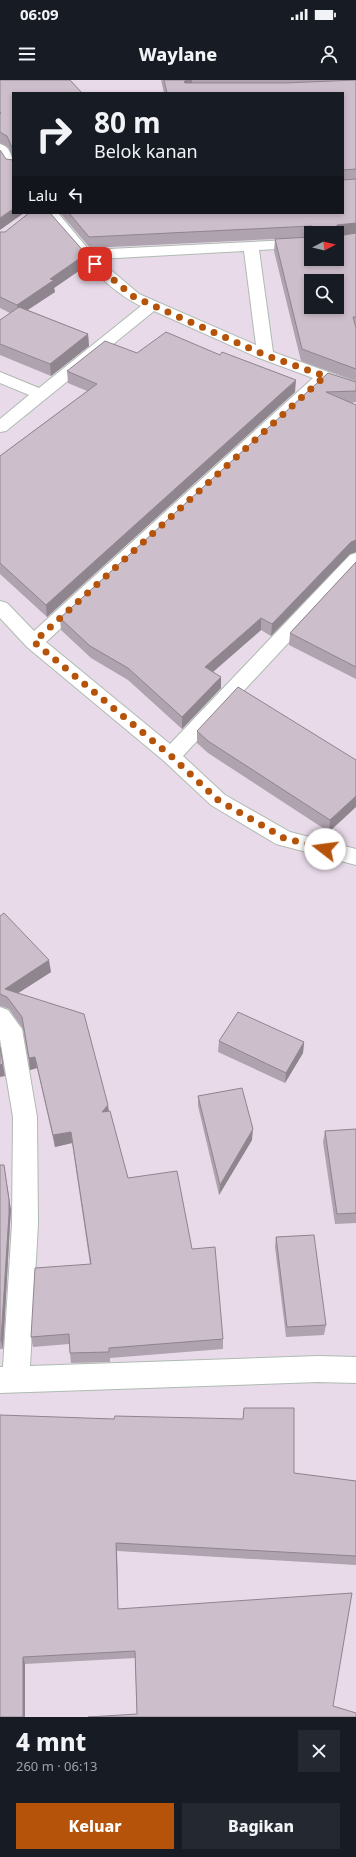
<!DOCTYPE html>
<html lang="id">
<meta charset="utf-8">
<style>
:root{--surface:#171b24;--page:#242831;--text:#f1f3f6;--muted:#9ea1a6;--accent:#b45309}
body{margin:0;font-family:"Noto Sans",sans-serif;background:var(--page);color:var(--text);height:100vh;display:flex;flex-direction:column;font-size:15px;white-space:nowrap}
*{box-sizing:border-box;margin:0}
p{font-size:13px;color:var(--muted)}
.icon{flex:none;width:22px;height:22px;fill:none;stroke:currentColor;stroke-width:2;stroke-linecap:round;stroke-linejoin:round}
.map{position:relative;height:1637px;overflow:hidden}
.drawer{display:flex;flex-direction:column;background:var(--surface);flex:1}
.drawer>*{flex:none}
.hud{position:absolute;left:12px;top:12px;width:332px;height:122px;border-radius:0px;box-shadow:0 2px 6px #0003;background:#171b24;color:var(--text);overflow:hidden}
.needle{width:26px;rotate:83deg}
.controls{position:absolute;left:304px;top:146px;display:grid;gap:8px}
.controls a{display:grid;place-items:center;width:40px;height:40px;border-radius:0px;background:var(--surface);box-shadow:0 2px 6px #0003;font-size:20px}
.pin{position:absolute;display:grid;place-items:center;width:34px;height:34px;color:#fff;margin:-17px;border-radius:8px;box-shadow:0 2px 6px #0006}
.me{position:absolute;width:44px;margin:-22px;rotate:285deg;stroke-linejoin:round;filter:drop-shadow(0 0 3px #0008)}
.turn{display:flex;align-items:center;gap:14px;height:84px;padding:0 16px;font-size:18px}
.turn .icon{width:52px;height:52px;stroke-width:2.5}
.turn b{display:block;font-size:28px;line-height:34px}
.then{display:flex;align-items:center;height:38px;padding:0 16px;background:#0003;gap:8px;font-size:15px}
.round{display:grid;place-items:center;flex:none;width:42px;height:42px;border-radius:0px;background:var(--page)}
.summary{display:flex;align-items:center;justify-content:space-between;height:68px;padding:0 16px}
h1{font-size:24px;font-weight:800;line-height:30px}
.button{display:flex;gap:8px;margin-top:auto;padding:8px 16px}
.button a{flex:1;height:46px;border-radius:0px;background:var(--accent);color:#fff;font-size:16px;font-weight:800;line-height:46px;text-align:center}
.button a+a{background:var(--page);color:var(--text)}
.status{display:flex;justify-content:space-between;align-items:center;height:28px;padding:0 20px;background:var(--surface);direction:ltr}
.status svg{height:11px;fill:currentColor}
header{display:flex;justify-content:space-between;align-items:center;height:52px;padding:0 16px;background:var(--surface);font-size:18px;font-weight:800}
.map>svg:first-child{display:block}
.lines{fill:none;stroke-linecap:round;stroke-linejoin:round}
.minor-casing{stroke:#aebbb2;stroke-width:2}
.minor{fill:#fff;fill-rule:evenodd}
.wall{fill:#afa3af;fill-rule:evenodd}
.shaded-wall{fill:#8f858e}
.building{fill:#ccbecb;stroke:#8f858e;fill-rule:evenodd}
.route{stroke:#b45309;stroke-width:7;stroke-dasharray:0 12.6}
</style>
<div class="status"><b>06:09</b><svg viewBox="0 0 49 12"><path d="M0 12V9h3v3zM5 12V6h3v6zM10 12V3h3v9zM15 12V0h3v12zM26 1h20v11H26zM47 4h2v5h-2z"/></svg></div>
<header><svg class="icon" aria-label="menu" viewBox="0 0 24 24"><path d="M4 6h16M4 12h16M4 18h16"/></svg>Waylane<svg class="icon" aria-label="person" viewBox="0 0 24 24"><circle cx="12" cy="8" r="4"/><path d="M4 21q1-7 8-7t8 7"/></svg></header>
<div class="map">
<svg width="356" height="1637" viewBox="0 0 356 1637">
<rect width="100%" height="100%" fill="#e9dae9"/>
<g class="lines">
<defs>
<g id="minor">
<path d="M0,64C12,67 13,80 13,90L8,89L0,78Z"/>
<path d="M43,133H58L89,170L311,159V167L259,170L273,272L356,302V313L327,303L46,562L170,664L350,475L356,473V490L183,676L225,715L290,752L356,769V785L276,764L211,725L164,681L27,567L0,538V521L7,523L34,551L313,298L259,278L154,231L6,351L0,352V339L29,315L0,303V292L39,308L141,226C108,211 64,163 43,133ZM244,171L256,265L139,214L98,179Z"/>
<polygon points="0,927 8,930 22,949 37,1037 38,1144 30,1286 318,1276 356,1277 356,1303 318,1302 0,1313 0,1287 3,1287 12,1144 13,1037 0,959"/>
</g>
</defs>
<use href="#minor" class="minor-casing"/>
<use href="#minor" class="minor"/>
</g>
<g class="wall">
<polygon points="0,0 82,13 13,79 8,67 0,63"/>
<path d="M161,0H356V301L301,281L274,171L275,159L90,168L60,133H343V13H164ZM311,153H337L311,179Z"/>
<polygon points="0,152 86,186 54,208 55,212 28,230 88,254 89,266 51,296 0,275 0,240 10,233 0,228"/>
<polygon points="137,273 295,312 47,537 0,494 0,376 87,311 68,303 67,291"/>
<polygon points="328,293 356,302 356,322 351,323 356,325 356,472 350,474 271,556 261,550 213,591 221,608 182,649 128,600 91,578 61,550 60,538"/>
<polygon points="356,482 356,599 289,565 290,553"/>
<polygon points="197,651 356,680 329,752 208,673 197,663"/>
<polygon points="0,836 51,892 18,913 108,1025 109,1031 128,1098 192,1169 223,1259 223,1269 110,1278 110,1282 71,1283 69,1264 33,1267 31,1257 90,1184 72,1063 55,1067 37,988 30,990 23,949 9,929 1,926 0,926"/>
<polygon points="219,961 304,962 303,973 285,1003 218,972"/>
<polygon points="198,1016 252,1060 219,1115 198,1026"/>
<polygon points="356,1049 356,1143 335,1144 323,1062 325,1051"/>
<polygon points="0,1085 11,1130 10,1144 3,1269 0,1269"/>
<polygon points="276,1157 326,1245 324,1255 286,1257 275,1167"/>
<polygon points="244,1328 294,1393 356,1401 356,1485 117,1471 118,1529 333,1626 137,1634 135,1578 25,1584 25,1637 0,1637 114,1339 243,1339"/>
</g>
<g class="shaded-wall">
<polygon points="186,0 192,0 192,8 184,13 184,2"/>
<polygon points="13,129 13,133 24,133 0,150 0,138"/>
<polygon points="356,143 356,155 337,157 337,153 336,153 337,145"/>
<polygon points="86,174 86,186 54,208 55,212 18,236 17,225 50,199"/>
<polygon points="88,254 89,266 51,296 50,284"/>
<polygon points="296,300 295,312 47,537 46,525"/>
<polygon points="356,460 356,472 350,474 271,556 272,544 351,462"/>
<polygon points="261,538 261,550 205,599 205,587"/>
<polygon points="221,597 221,608 182,649 182,637"/>
<polygon points="356,716 356,727 329,752 330,740"/>
<polygon points="49,880 51,892 9,919 5,909"/>
<polygon points="304,962 303,973 285,1003 286,993"/>
<polygon points="35,977 37,988 30,990 29,978"/>
<polygon points="3,984 5,996 0,997 0,985"/>
<polygon points="108,1025 109,1037 102,1032"/>
<polygon points="253,1049 252,1060 219,1115 220,1105"/>
<polygon points="71,1052 72,1063 55,1067 53,1055"/>
<polygon points="4,1085 11,1130 10,1144 3,1269 1,1260"/>
<polygon points="116,1463 117,1471 118,1536 118,1529"/>
<polygon points="23,1577 25,1584 25,1637 23,1637"/>
</g>
<g class="building">
<polygon points="0,0 70,0 82,13 13,13 13,70 7,56 0,52 0,34 1,33 0,32"/>
<polygon points="164,0 186,0 184,2 185,3 285,3 356,0 356,89 343,90 343,13 167,13"/>
<polygon points="0,70 6,79 13,80 13,129 0,138"/>
<polygon points="356,99 356,143 337,145 336,153 312,153 313,147 312,146 89,157 69,133 193,133 194,134 194,133 343,133 343,100"/>
<polygon points="29,133 50,133 86,174 50,199 54,200 17,225 0,217 0,152 5,152"/>
<path d="M356,153V237H353L356,248V289L302,269L275,159L311,157V179H337V155L338,156ZM311,201H337V227H311Z"/>
<polygon points="19,227 88,254 50,284 0,264 0,240"/>
<polygon points="166,252 220,275 222,272 296,300 46,525 0,483 0,376 97,304 67,291 105,261 137,273"/>
<polygon points="328,293 356,302 356,311 326,312 356,325 356,460 351,462 272,544 261,538 205,587 221,597 182,637 128,588 90,566 60,538"/>
<polygon points="356,482 356,587 290,553"/>
<polygon points="238,607 356,680 356,716 330,740 208,661 197,651"/>
<polygon points="4,833 49,880 5,909 84,934 108,1025 102,1032 110,1031 128,1098 177,1091 192,1169 215,1167 223,1259 109,1268 109,1272 70,1273 69,1254 31,1257 35,1188 91,1184 71,1052 53,1055 35,977 29,978 22,937 7,917 0,914 0,836"/>
<polygon points="238,932 304,962 286,993 219,961"/>
<polygon points="0,967 3,984 0,985"/>
<polygon points="242,1008 253,1049 220,1105 198,1016"/>
<polygon points="356,1049 356,1133 337,1134 325,1051"/>
<polygon points="0,1085 4,1085 9,1120 9,1134 1,1260 0,1260"/>
<polygon points="314,1155 326,1245 287,1247 276,1157"/>
<polygon points="244,1328 294,1328 294,1393 356,1401 356,1476 116,1463 118,1529 352,1513 333,1626 356,1633 356,1637 88,1637 137,1634 135,1571 23,1577 23,1637 0,1637 0,1335 114,1339 115,1336 243,1339"/>
</g>
<g class="lines">
<polyline class="route" points="95,184 134,217 152,225 265,275 325,296 34,562 171,676 218,720 284,758 325,769"/>
</g>
</svg>
<div class="controls">
<a><svg class="needle" viewBox="-14 -14 28 28"><path d="M0-13l5 13h-10z" fill="#e53935"/><path d="M0 13l5-13h-10z" fill="#9ea1a6"/></svg></a>
<a><svg class="icon" aria-label="search" viewBox="0 0 24 24"><circle cx="10" cy="10" r="6"/><path d="M15 15l6 6"/></svg></a>
</div>
<div class="pin" style="left:95px;top:184px;background:#d93025"><svg class="icon" aria-label="arrive" viewBox="0 0 24 24"><path d="M6 21V4h12l-3 4 3 4H6"/></svg></div>
<svg class="me" style="left:325px;top:769px" viewBox="-20 -20 40 40"><circle r="19" fill="#fff"/><path d="M0-13L10 11 0 6-10 11z" fill="#b45309"/></svg>
<div class="hud">
<div class="turn"><svg class="icon" aria-label="right" viewBox="0 0 24 24"><path d="M7 20v-9h11M14 6l5 5-5 5"/></svg><div><b>80 m</b>Belok kanan</div></div>
<div class="then">Lalu<svg class="icon" aria-label="left" viewBox="0 0 24 24"><path d="M17 20v-9H6M10 6l-5 5 5 5"/></svg></div>
</div>
</div>
<section class="drawer">
<div class="summary"><div><h1>4 mnt</h1><p>260 m · 06:13</p></div><a class="round"><svg class="icon" aria-label="close" viewBox="0 0 24 24"><path d="M6 6l12 12M18 6L6 18"/></svg></a></div>
<div class="button"><a>Keluar</a><a>Bagikan</a></div>
</section>
